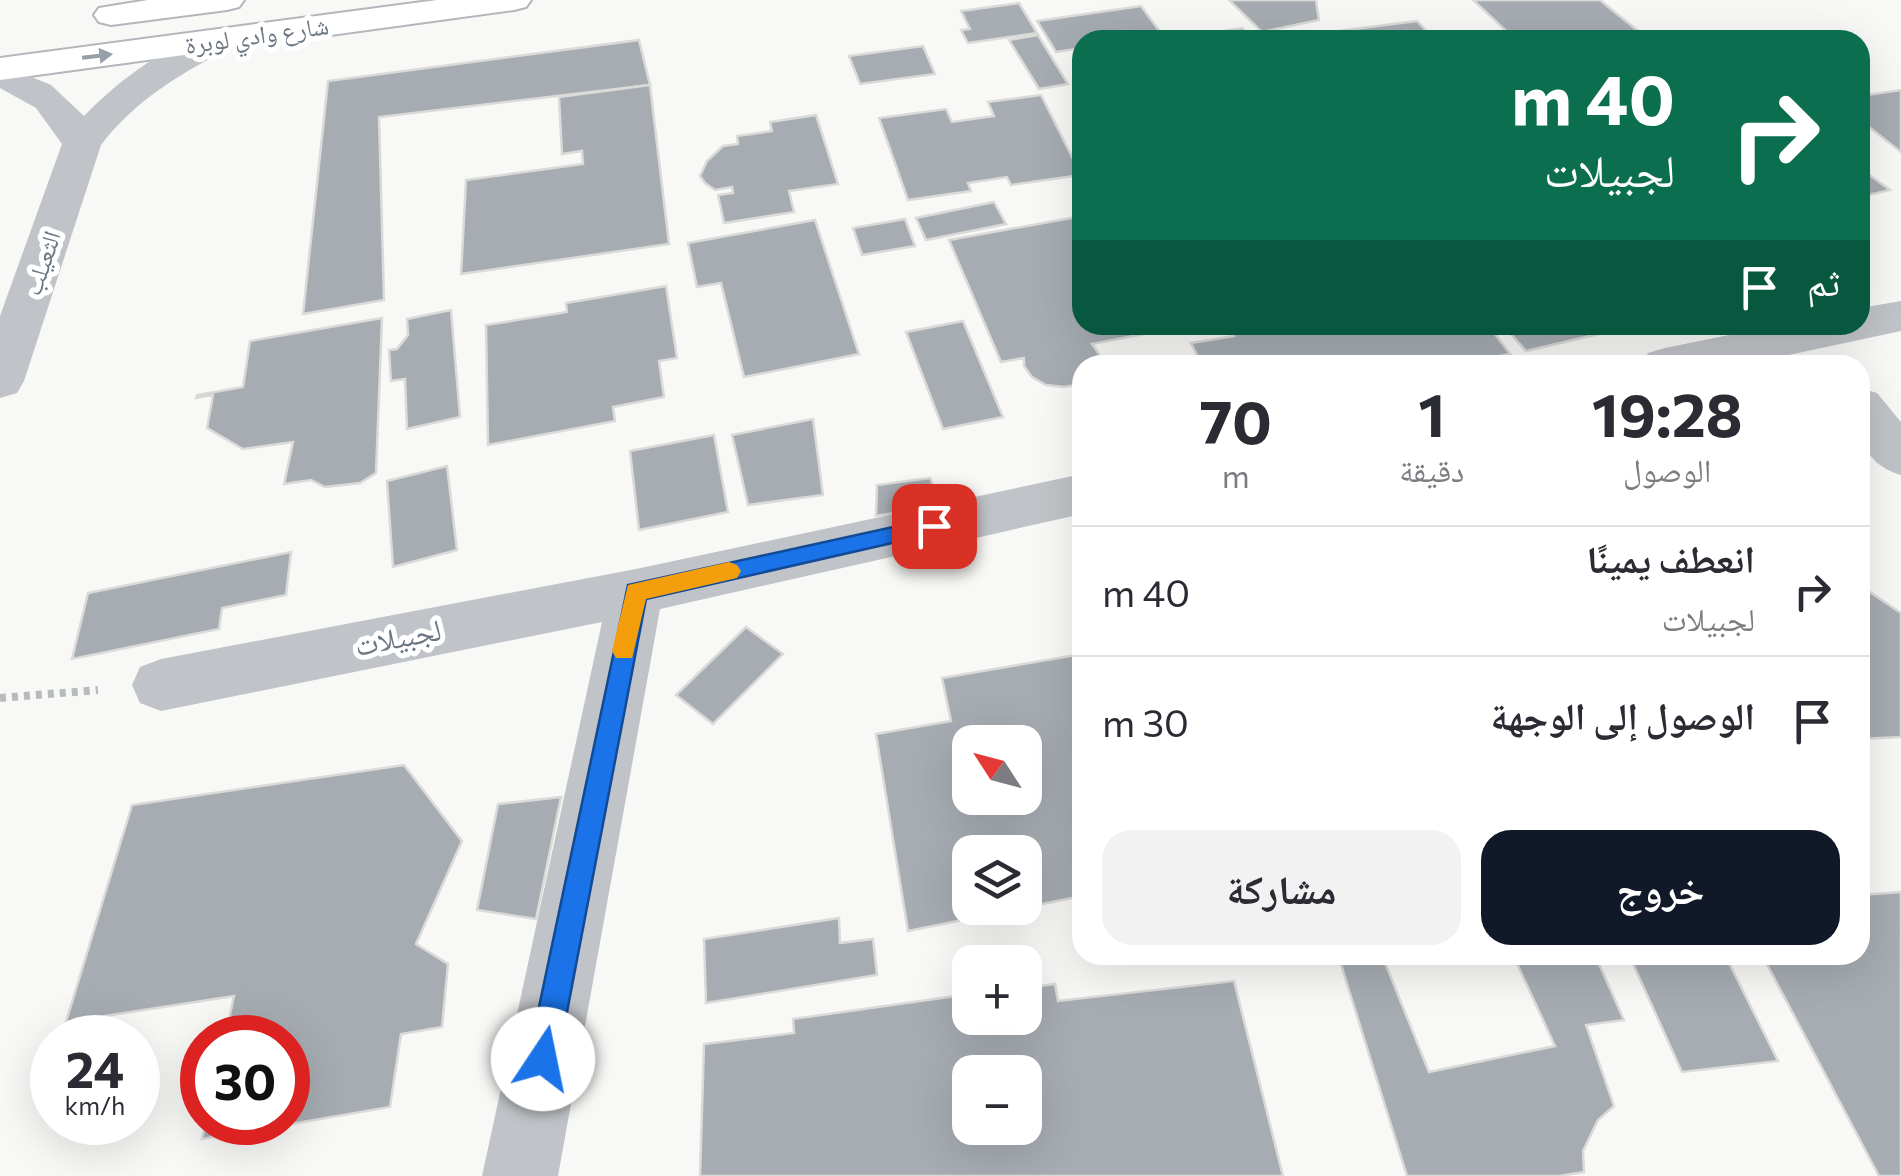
<!DOCTYPE html>
<html lang="ar">
<meta charset="utf-8">
<style>
:root{--surface:#fff;--page:#f2f2f3;--text:#2b2b33;--muted:#7c7c81;--line:#e1e1e2;--accent:#111827}
body{margin:0;font-family:Commissioner,"Noto Naskh Arabic",sans-serif;background:var(--page);color:var(--text);direction:rtl;height:100vh;display:flex;flex-direction:column;font-size:38px;white-space:nowrap}
*{box-sizing:border-box;margin:0}
p{font-size:32px;color:var(--muted)}
.icon{flex:none;width:55px;height:55px;fill:none;stroke:currentColor;stroke-width:2;stroke-linecap:round;stroke-linejoin:round}
.map{position:relative;flex:1;overflow:hidden;direction:ltr}
.panel{position:absolute;left:1072px;top:355px;width:798px;height:610px;display:flex;flex-direction:column;background:var(--surface);border-radius:30px;box-shadow:0 10px 40px #0002;direction:rtl}
.panel>*{flex:none}
.top-card{position:absolute;left:1072px;top:30px;width:798px;height:305px;border-radius:30px;box-shadow:0 10px 40px #0002;direction:rtl;background:#0b6e4f;color:#fff;overflow:hidden}
.needle{width:65px;rotate:306deg}
.tools{position:absolute;left:952px;top:725px;display:grid;gap:20px}
.tools a{display:grid;place-items:center;width:90px;height:90px;border-radius:20px;background:var(--surface);box-shadow:0 10px 40px #0002;font-size:50px}
.speed{position:absolute;left:30px;top:1015px;display:flex;gap:20px;font-size:50px;font-weight:700;text-align:center}
.speed>*{display:grid;place-content:center;width:130px;height:130px;border-radius:50%;background:var(--surface);box-shadow:0 10px 40px #0002;line-height:1}
.speed small{font-size:25px;font-weight:400}
.speed .limit{border:15px solid #d22;background:#fff;color:#111}
.pin{position:absolute;display:grid;place-items:center;width:85px;height:85px;color:#fff;margin:-42px;border-radius:20px;box-shadow:0 5px 15px #0006}
.me{position:absolute;width:110px;margin:-55px;rotate:11deg;stroke-linejoin:round;filter:drop-shadow(0 0 8px #0008)}
.turn{display:flex;align-items:center;gap:35px;height:210px;padding:0 30px;font-size:45px}
.turn .icon{width:130px;height:130px;stroke-width:2.5}
.turn b{display:block;font-size:70px;line-height:85px}
.then{display:flex;align-items:center;height:95px;padding:0 30px;background:#0003;gap:20px;font-size:38px}
.eta{display:flex;justify-content:space-evenly;align-items:center;height:170px;text-align:center}
.eta b{font-size:60px;font-weight:700;line-height:70px}
.primary-button{display:flex;gap:20px;margin-top:auto;padding:20px 30px}
.primary-button a{flex:1;height:115px;border-radius:30px;background:var(--accent);color:#fff;font-size:40px;font-weight:700;line-height:115px;text-align:center}
.primary-button a+a{background:var(--page);color:var(--text)}
ul{padding:0;list-style:none}
li{display:flex;align-items:center;gap:30px;height:130px;padding:0 30px;border-top:2px solid var(--line)}
li div{flex:1}
li b{display:block;font-size:38px}
li em{font-style:normal}
.map>svg:first-child{display:block}
.building{fill:#a6acb2;stroke:#dadad8;stroke-width:2.5;fill-rule:evenodd}
.lines{fill:none;stroke-linecap:round;stroke-linejoin:round}
.secondary-casing{stroke:#b3b7bb;stroke-width:4}
.path{stroke:#b8bbbe;stroke-width:8;stroke-dasharray:6 6;stroke-linecap:butt}
.street{fill:#c0c3c7;fill-rule:evenodd}
.secondary{fill:#fff;fill-rule:evenodd}
.oneway{fill:#97a0a8}
.route{fill:#1a73e8;stroke:#114b97;stroke-width:2.5}
.slow{fill:#f59e0b}
.labels{text-anchor:middle;stroke-width:10;stroke-linejoin:round;paint-order:stroke}
.far-street-label{font-size:25px;fill:#6b7783;stroke:#fff}
.street-label{font-size:30px;fill:#6b7783;stroke:#fff}
</style>
<div class="map">
<svg width="1901" height="1176" viewBox="0 0 1901 1176">
<rect width="100%" height="100%" fill="#f8f8f6"/>
<g class="building">
<polygon points="1229,0 1316,0 1319,20 1262,32"/>
<polygon points="1473,0 1600,0 1649,40 1516,40"/>
<polygon points="1019,3 1037,33 968,43 961,30 970,29 961,11"/>
<polygon points="1141,6 1163,36 1082,40 1082,48 1056,52 1037,21"/>
<polygon points="1417,21 1435,40 1302,40 1299,36"/>
<polygon points="1242,28 1252,40 1211,40 1206,34"/>
<polygon points="1038,35 1068,84 1039,89 1009,40"/>
<polygon points="639,40 650,85 379,117 384,300 303,314 328,81"/>
<polygon points="923,46 935,74 860,84 849,56"/>
<polygon points="650,85 669,244 461,274 466,180 583,164 582,151 562,154 559,97"/>
<polygon points="1901,90 1901,152 1860,120 1860,96"/>
<polygon points="1041,95 1081,175 1011,185 1007,177 968,183 971,191 908,200 879,118 946,109 952,122 994,116 988,102"/>
<polygon points="816,115 838,184 789,191 794,212 724,223 718,195 733,193 732,187 715,190 705,183 700,176 707,161 723,146 738,144 737,136 772,131 770,122"/>
<polygon points="1860,168 1890,190 1860,197"/>
<polygon points="994,202 1006,224 926,240 916,218"/>
<polygon points="1082,216 1082,325 1161,325 1164,330 1092,344 1099,354 1100,365 1082,365 1082,384 1064,387 1046,385 1032,377 1024,366 1024,358 1001,362 949,240"/>
<polygon points="905,219 915,246 862,255 853,228"/>
<polygon points="815,220 859,354 744,377 721,283 697,287 688,243"/>
<polygon points="666,286 677,358 659,361 664,397 613,407 615,421 488,445 486,325 567,312 566,303"/>
<polygon points="451,310 460,417 407,429 405,379 391,381 389,350 397,349 408,335 407,319"/>
<polygon points="382,318 376,473 360,483 325,487 311,480 284,484 293,442 243,449 207,428 213,395 196,398 197,395 243,387 250,341"/>
<polygon points="963,321 1003,417 943,429 906,332"/>
<polygon points="1227,325 1488,325 1510,354 1450,365 1202,365 1191,343 1234,336"/>
<polygon points="1503,325 1637,325 1526,351"/>
<polygon points="813,419 823,495 748,505 732,435"/>
<polygon points="714,435 728,512 639,530 630,451"/>
<polygon points="447,466 457,550 393,567 387,481"/>
<polygon points="930,478 941,505 876,516 877,485"/>
<polygon points="291,552 286,595 222,608 219,629 72,659 88,593"/>
<polygon points="1860,580 1867,590 1901,613 1901,737 1860,739"/>
<polygon points="746,627 783,654 713,724 676,695"/>
<path d="M1082,654V896L908,931L876,734L951,721L942,678ZM970,742H1025V798H970ZM970,852H1025V908H970Z"/>
<polygon points="404,765 462,841 416,944 448,964 442,1027 401,1034 390,1107 202,1139 206,1122 288,1122 288,1038 225,1038 234,996 66,1022 132,805"/>
<polygon points="561,797 536,919 477,910 498,804"/>
<polygon points="1901,892 1901,1176 1879,1176 1762,955 1860,955 1860,895"/>
<polygon points="839,918 840,943 873,939 877,975 706,1003 704,939"/>
<polygon points="1338,955 1382,955 1429,1072 1555,1046 1513,955 1595,955 1624,1020 1586,1025 1614,1106 1598,1120 1583,1151 1584,1172 1559,1176 1407,1176"/>
<polygon points="1629,955 1725,955 1778,1061 1682,1072"/>
<path d="M1234,981L1283,1176H700L704,1044L794,1033L793,1019L970,994V1018H1025V988L1055,984L1058,1001ZM970,1072H1025V1128H970Z"/>
</g>
<g class="lines">
<defs>
<g id="secondary">
<polygon points="148,0 244,0 239,7 227,10 111,25 99,22 94,15 99,8"/>
<polygon points="437,0 531,0 526,7 514,10 0,80 0,58"/>
</g>
</defs>
<use href="#secondary" class="secondary-casing"/>
<polyline class="path" points="0,698 98,690"/>
<g class="street">
<path d="M223,28L235,32L241,39L235,46C184,71 136,99 101,145L24,381L17,393L0,398V316L62,144L36,108L0,88V64L51,85L84,116C121,78 171,41 223,28Z"/>
<polygon points="1901,301 1901,331 1742,365 1642,365 1648,353 1665,348 1778,325 1860,325 1860,308"/>
<path d="M1860,388L1877,393L1901,422V475C1856,461 1860,428 1860,388Z"/>
<polygon points="1082,474 1082,514 660,609 558,1176 482,1176 602,622 161,711 140,703 132,685 140,667 161,659 636,569"/>
</g>
<use href="#secondary" class="secondary"/>
</g>
<defs><path id="oneway-solid" d="M-6-.8H1V-3.2L6.5 0L1 3.2V.8H-6Z" transform="scale(2.5)"/></defs>
<use class="oneway" href="#oneway-solid" transform="translate(97 56) rotate(-7)"/>
<polygon class="route" points="934,518 941,520 944,526 941,532 646,599 558,1059 554,1070 543,1074 532,1070 528,1059 628,585"/>
<polygon class="slow" points="729,562 737,565 741,571 737,578 646,599 632,658 616,658 612,651 628,585"/>
<g class="labels">
<g class="far-street-label">
<text transform="translate(257 35) rotate(-8)" y="9">شارع وادي لوبرة</text>
<text transform="translate(42 263) rotate(-71)" y="9">الثعيلب</text>
</g>
<g class="street-label">
<text transform="translate(398 638) rotate(-11)" y="10">لجبيلات</text>
</g>
</g>
</svg>
<div class="tools">
<a><svg class="needle" viewBox="-14 -14 28 28"><path d="M0-13l5 13h-10z" fill="#e53935"/><path d="M0 13l5-13h-10z" fill="#7c7c81"/></svg></a>
<a><svg class="icon" aria-label="layers" viewBox="0 0 24 24"><path d="M12 4l9 5-9 5-9-5zM3 14l9 5 9-5"/></svg></a>
<a>+</a>
<a>−</a>
</div>
<div class="speed"><div>24<small>km/h</small></div><div class="limit">30</div></div>
<div class="pin" style="left:934px;top:526px;background:#d93025"><svg class="icon" aria-label="arrive" viewBox="0 0 24 24"><path d="M6 21V4h12l-3 4 3 4H6"/></svg></div>
<svg class="me" style="left:543px;top:1059px" viewBox="-20 -20 40 40"><circle r="19" fill="#fff"/><path d="M0-13L10 11 0 6-10 11z" fill="#1a73e8"/></svg>
<div class="top-card">
<div class="turn"><svg class="icon" aria-label="right" viewBox="0 0 24 24"><path d="M7 20v-9h11M14 6l5 5-5 5"/></svg><div><b>40 m</b>لجبيلات</div></div>
<div class="then">ثم<svg class="icon" aria-label="arrive" viewBox="0 0 24 24"><path d="M6 21V4h12l-3 4 3 4H6"/></svg></div>
</div>
<section class="panel">
<div class="eta">
<div><b>19:28</b><p>الوصول</p></div>
<div><b>1</b><p>دقيقة</p></div>
<div><b>70</b><p>m</p></div>
</div>
<ul>
<li><svg class="icon" aria-label="right" viewBox="0 0 24 24"><path d="M7 20v-9h11M14 6l5 5-5 5"/></svg><div><b>انعطف يمينًا</b><p>لجبيلات</p></div><em>40 m</em></li>
<li><svg class="icon" aria-label="arrive" viewBox="0 0 24 24"><path d="M6 21V4h12l-3 4 3 4H6"/></svg><div><b>الوصول إلى الوجهة</b></div><em>30 m</em></li>
</ul>
<div class="primary-button"><a>خروج</a><a>مشاركة</a></div>
</section>
</div>
